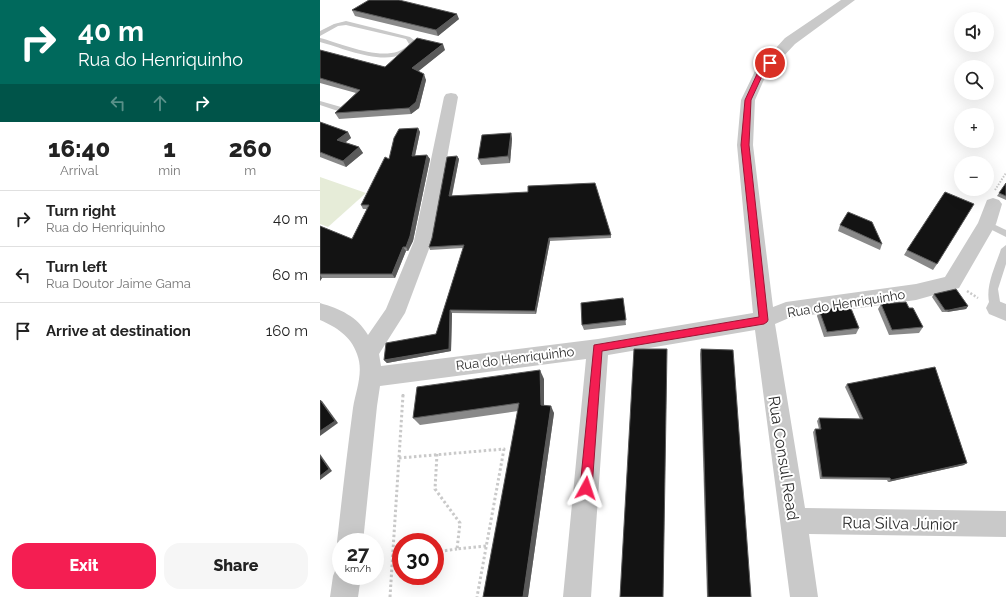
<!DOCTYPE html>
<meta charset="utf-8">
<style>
:root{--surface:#fff;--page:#f6f6f6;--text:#222;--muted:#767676;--line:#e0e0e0;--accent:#f41e52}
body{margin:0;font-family:Raleway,sans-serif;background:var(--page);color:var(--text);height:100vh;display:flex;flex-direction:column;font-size:15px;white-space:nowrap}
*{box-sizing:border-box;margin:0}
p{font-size:13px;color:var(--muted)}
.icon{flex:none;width:22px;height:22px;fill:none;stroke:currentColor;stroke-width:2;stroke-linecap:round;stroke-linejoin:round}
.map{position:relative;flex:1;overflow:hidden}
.drawer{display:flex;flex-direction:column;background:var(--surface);width:320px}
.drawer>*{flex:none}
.hud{background:#00695c;color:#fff;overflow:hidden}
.buttons{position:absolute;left:634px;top:12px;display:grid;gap:8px}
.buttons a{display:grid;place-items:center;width:40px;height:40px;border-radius:50%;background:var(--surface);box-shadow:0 4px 16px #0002;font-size:20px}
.speed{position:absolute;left:12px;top:533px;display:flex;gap:8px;font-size:20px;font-weight:700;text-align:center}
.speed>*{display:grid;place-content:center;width:52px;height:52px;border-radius:50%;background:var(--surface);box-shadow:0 4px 16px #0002;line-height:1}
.speed small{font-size:10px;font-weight:400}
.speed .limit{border:6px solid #d22;background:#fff;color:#111}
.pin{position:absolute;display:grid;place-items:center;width:34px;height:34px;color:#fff;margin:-17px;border:2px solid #fff;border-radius:50%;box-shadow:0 1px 4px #0007}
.me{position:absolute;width:44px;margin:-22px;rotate:5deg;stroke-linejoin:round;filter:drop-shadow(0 0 3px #0008)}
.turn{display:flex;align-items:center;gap:14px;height:84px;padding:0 12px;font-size:18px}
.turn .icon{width:52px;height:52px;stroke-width:2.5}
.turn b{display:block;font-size:28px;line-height:34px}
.lanes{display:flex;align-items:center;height:38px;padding:0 12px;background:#0003;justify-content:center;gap:20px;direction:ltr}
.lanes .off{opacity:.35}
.eta{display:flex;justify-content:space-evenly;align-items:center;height:68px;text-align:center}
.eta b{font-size:24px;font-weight:800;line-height:28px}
.primary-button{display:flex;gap:8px;margin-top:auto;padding:8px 12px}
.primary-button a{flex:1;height:46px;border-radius:16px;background:var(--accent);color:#fff;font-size:16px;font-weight:800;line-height:46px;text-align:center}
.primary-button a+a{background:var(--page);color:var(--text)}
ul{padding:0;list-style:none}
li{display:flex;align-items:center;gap:12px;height:56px;padding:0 12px;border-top:1px solid var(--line)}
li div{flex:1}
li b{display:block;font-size:15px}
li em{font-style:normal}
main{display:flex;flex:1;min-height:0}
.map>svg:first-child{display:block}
.green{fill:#e6ecd8}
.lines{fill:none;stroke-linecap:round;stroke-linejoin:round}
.path-far2{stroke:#c9c9c9;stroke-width:2;stroke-dasharray:1.5 1.5;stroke-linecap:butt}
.path-far1{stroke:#c9c9c9;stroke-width:2.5;stroke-dasharray:2 2;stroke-linecap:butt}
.path{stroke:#c9c9c9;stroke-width:3;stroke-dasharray:2.5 2.5;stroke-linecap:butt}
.lane{fill:#c9c9c9;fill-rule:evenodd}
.street{fill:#c9c9c9;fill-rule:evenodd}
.wall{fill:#898989}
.shaded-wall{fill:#5a5a5a}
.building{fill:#131313;stroke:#5a5a5a}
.route{fill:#f41e52;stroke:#9f1435}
.labels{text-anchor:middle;stroke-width:4;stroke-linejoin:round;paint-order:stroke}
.street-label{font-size:13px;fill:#2c2c2c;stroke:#fff}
.near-street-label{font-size:16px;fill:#2c2c2c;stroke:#fff}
</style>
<main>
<section class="drawer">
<div class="hud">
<div class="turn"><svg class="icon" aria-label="right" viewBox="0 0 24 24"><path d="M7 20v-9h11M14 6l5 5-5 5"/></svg><div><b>40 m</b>Rua do Henriquinho</div></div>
<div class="lanes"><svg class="icon off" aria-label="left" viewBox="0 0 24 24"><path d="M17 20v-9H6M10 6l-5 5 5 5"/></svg><svg class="icon off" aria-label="ahead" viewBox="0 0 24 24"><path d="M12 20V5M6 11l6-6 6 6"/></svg><svg class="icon" aria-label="right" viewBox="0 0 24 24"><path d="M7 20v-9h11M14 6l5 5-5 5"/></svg></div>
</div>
<div class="eta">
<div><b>16:40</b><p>Arrival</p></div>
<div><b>1</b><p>min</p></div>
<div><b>260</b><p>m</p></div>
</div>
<ul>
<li><svg class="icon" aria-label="right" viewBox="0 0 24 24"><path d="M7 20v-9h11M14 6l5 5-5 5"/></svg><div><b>Turn right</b><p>Rua do Henriquinho</p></div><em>40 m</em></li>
<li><svg class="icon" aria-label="left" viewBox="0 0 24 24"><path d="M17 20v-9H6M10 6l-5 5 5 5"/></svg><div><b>Turn left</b><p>Rua Doutor Jaime Gama</p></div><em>60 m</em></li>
<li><svg class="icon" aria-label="arrive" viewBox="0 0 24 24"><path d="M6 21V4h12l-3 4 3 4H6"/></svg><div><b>Arrive at destination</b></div><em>160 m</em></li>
</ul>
<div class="primary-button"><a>Exit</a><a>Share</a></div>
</section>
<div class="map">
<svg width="686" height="597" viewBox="0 0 686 597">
<rect width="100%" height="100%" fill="#fff"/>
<polygon class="green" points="0,177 46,193 8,227 0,224"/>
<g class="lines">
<polyline class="path-far2" points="675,190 686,173"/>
<g class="path-far1">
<polyline points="647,291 658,298"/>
<polyline points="83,396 83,393"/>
</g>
<g class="path">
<polyline points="117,454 115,489 140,523 137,549 166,546"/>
<polyline points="79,458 184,449 157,597"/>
<polyline points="115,552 137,549"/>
<polyline points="73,557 81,556"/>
<polyline points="70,597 83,395"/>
</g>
<g class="lane">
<path d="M26,21L90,37L94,40L95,44C75,72 27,49 0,42V38C24,44 70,66 89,44L86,39L26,25L18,26L0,36V31L14,24Z"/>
<polygon points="0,101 21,107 22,109 18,111 0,105"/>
<polygon points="667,221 686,230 686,237 664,226 663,224 664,222"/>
<path d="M686,245V264L678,289L681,308L680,311L676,312L672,311C662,291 675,268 681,249Z"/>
</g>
<g class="street">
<path d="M521,0H535L475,44L446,75L435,100L433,145L453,307L466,302L596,284L625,277L658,223L667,200L673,198L679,200L682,204L676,224L639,288L596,300L469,318L455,324L485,508L686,511V537L489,534L498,597H470L435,330L288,355L271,597H243L266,359L60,386L57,406L43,542H21V551L17,542C22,497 27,453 33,408C36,390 44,372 37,354C31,336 16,327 0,320V303C20,309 37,316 48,335L66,309L94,241L124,97L126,94L131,93L136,94L138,97L112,241L85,313L59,354L61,366L278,339L433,313L417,145L421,100L435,71L465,38Z"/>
<polygon points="676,300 686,304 686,321 669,314 666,308 669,302"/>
<polygon points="21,565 21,576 41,576 38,597 10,597 13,576 17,566"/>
</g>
</g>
<g class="wall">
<polygon points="32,10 139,19 118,36 35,16"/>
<polygon points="0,50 65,67 125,50 98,71 106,80 99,108 91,114 19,119 15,113 36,93 0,83"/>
<polygon points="0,122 28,132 31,138 25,142 39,147 43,153 26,167 0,157"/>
<polygon points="98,128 100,132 95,156 107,155 110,159 93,241 88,251 86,251 75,278 2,278 0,281 0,226 32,239 47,209 43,209 41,205 69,159"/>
<polygon points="191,133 192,139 190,163 161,165 158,159"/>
<polygon points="137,156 139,159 132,196 291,235 291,238 230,241 216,314 132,313 131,351 67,363 64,360 116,334 143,248 110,250 109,247 112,238"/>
<polygon points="686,183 686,200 677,196"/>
<polygon points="520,225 562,244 560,250 518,231"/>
<polygon points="587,250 617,264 613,270 584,255"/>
<polygon points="614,294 648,306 646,309 627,312 622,312 612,297"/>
<polygon points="303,298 306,325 264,330 262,325"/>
<polygon points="561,304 589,308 603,327 599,333 569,335 558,309"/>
<polygon points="499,310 539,328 536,334 504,337 497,316"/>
<polygon points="381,349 431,597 387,597 380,354"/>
<polygon points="224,379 224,405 234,413 208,597 163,597 198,411 100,425 93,418"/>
<polygon points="527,384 644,465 568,482 567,480 500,479 493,432 495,429 499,429 497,421 499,418 540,419 525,387"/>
</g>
<g class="shaded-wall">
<polygon points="137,14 139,19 118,36 116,30"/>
<polygon points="123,44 125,50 95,74 92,68"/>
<polygon points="104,74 106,80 99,108 91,114 89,108"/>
<polygon points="98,128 100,132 94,160 92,156"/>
<polygon points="28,132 31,138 21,146 17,140"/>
<polygon points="191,133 192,139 190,163 188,156"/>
<polygon points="39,147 43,153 26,167 23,161"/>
<polygon points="107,155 110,159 93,241 88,251 86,247"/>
<polygon points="137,156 139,159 131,199 129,196"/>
<polygon points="229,238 230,241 216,314 215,311"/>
<polygon points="83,247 86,251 75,278 72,274"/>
<polygon points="0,275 2,278 0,281"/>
<polygon points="648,306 646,309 627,312 629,310"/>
<polygon points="130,310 132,313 131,351 67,363 64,360 129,349"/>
<polygon points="220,370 224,379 224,413 221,405"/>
<polygon points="0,400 2,401 18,423 0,436"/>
<polygon points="231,406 234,413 208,597 203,597"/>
<polygon points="0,454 12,471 0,480"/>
<polygon points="647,463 644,465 568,482 571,480"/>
</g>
<g class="building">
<polygon points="49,0 79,0 137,14 116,30 32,10"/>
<polygon points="97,38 123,44 92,68 104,74 96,102 89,108 15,113 40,90 0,78 0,50 65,67"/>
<polygon points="0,122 28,132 17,140 39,147 23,161 0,152"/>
<polygon points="98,128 92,156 107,155 90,236 86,247 83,247 72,274 0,274 0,226 32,239 49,205 41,205 65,157 69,159 74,138 79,129"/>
<polygon points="191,133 188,156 158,159 162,135"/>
<polygon points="137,156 129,196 208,192 208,186 275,183 291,235 229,238 215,311 130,310 129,349 64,360 66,343 116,334 144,245 109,247 112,238 127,157"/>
<polygon points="686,183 686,196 679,193"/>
<polygon points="625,192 654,204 617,264 587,250"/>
<polygon points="528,212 552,222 562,244 520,225"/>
<polygon points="636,289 648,306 629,310 625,310 614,294"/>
<polygon points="303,298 306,320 262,325 261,303"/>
<polygon points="586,302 589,308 593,308 603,327 572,330 561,304"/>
<polygon points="530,306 539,328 507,332 499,310"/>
<polygon points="314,349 347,349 343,597 300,597"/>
<polygon points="381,349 413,350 431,597 388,597"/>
<polygon points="615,367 647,463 571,480 570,478 502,477 495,429 501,429 499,418 543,419 527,384"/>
<polygon points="220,370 221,405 231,406 203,597 163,597 199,403 93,418 97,387"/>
<polygon points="0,400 15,421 0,431"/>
<polygon points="0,456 9,469 0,476"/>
</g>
<polygon class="route" points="448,61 453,63 443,74 431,100 429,145 448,320 447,322 444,324 282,351 272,488 270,492 266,494 262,492 260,488 274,345 439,317 421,145 425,100 437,74"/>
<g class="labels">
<g class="street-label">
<text transform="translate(526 303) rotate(-9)" y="5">Rua do Henriquinho</text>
<text transform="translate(195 358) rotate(-7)" y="5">Rua do Henriquinho</text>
</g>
<g class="near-street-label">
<text transform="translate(464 458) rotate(81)" y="6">Rua Consul Read</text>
<text transform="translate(580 523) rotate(1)" y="6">Rua Silva Júnior</text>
</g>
</g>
</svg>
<div class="buttons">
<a><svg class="icon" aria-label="sound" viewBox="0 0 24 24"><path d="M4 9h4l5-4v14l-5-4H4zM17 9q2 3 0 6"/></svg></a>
<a><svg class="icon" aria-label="search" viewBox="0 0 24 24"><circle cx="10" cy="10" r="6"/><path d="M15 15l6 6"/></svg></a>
<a>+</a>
<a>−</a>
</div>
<div class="speed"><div>27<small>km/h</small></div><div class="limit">30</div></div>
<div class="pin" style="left:450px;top:63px;background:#d93025"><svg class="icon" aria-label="arrive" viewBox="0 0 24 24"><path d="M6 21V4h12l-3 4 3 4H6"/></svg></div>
<svg class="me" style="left:266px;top:488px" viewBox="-20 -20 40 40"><path d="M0-17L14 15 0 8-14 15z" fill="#f41e52" stroke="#fff" stroke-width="4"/></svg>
</div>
</main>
